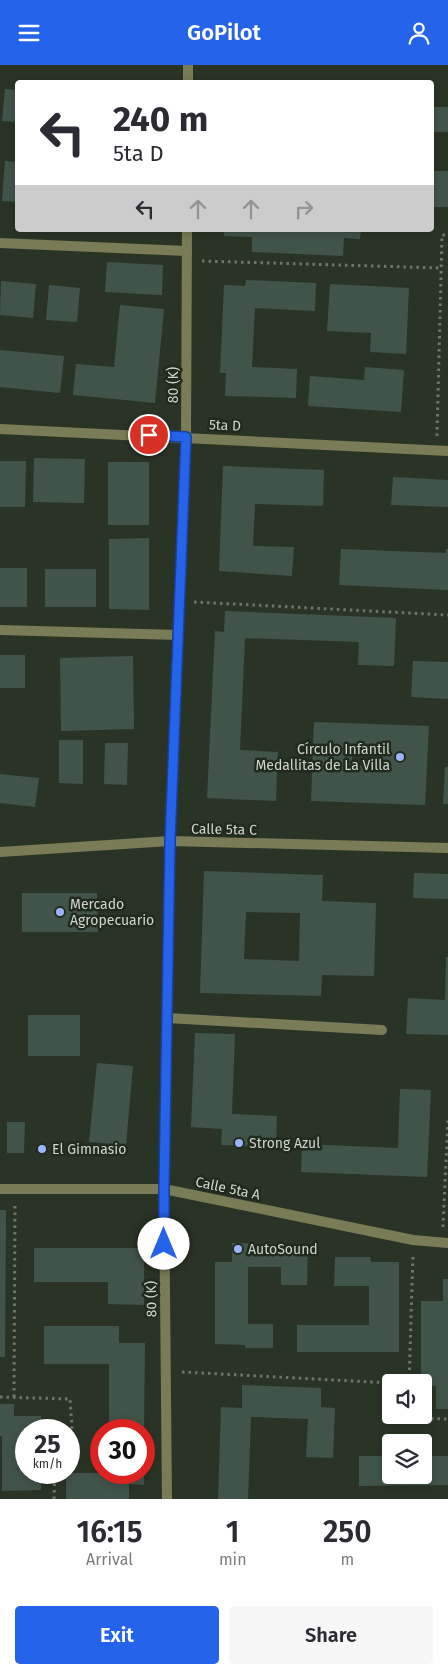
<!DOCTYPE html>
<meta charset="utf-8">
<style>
:root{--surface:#fff;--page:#f7f7f7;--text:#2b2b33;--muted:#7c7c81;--accent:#2563eb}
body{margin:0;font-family:"Fira Sans",sans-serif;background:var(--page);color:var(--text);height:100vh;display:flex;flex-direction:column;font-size:19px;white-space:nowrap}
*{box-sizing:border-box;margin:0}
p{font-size:16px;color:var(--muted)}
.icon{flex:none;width:28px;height:28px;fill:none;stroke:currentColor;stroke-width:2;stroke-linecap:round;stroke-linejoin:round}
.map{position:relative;height:1434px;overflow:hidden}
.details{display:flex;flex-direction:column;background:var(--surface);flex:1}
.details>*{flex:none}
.banner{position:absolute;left:15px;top:15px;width:419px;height:152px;border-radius:5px;box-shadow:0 2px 8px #0003;background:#fff;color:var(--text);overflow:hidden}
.tools{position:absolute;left:382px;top:1309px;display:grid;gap:10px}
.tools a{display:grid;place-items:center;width:50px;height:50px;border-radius:5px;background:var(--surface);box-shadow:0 2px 8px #0003;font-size:25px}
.speed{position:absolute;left:15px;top:1354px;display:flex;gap:10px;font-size:25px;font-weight:700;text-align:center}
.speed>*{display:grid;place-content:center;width:65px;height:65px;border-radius:50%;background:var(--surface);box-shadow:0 2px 8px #0003;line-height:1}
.speed small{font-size:12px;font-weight:400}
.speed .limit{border:8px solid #d22;background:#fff;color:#111}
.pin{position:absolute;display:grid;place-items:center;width:42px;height:42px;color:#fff;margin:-21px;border:2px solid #fff;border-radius:50%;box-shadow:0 1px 5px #0007}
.me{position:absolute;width:55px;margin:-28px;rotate:0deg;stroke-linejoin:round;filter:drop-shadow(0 0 4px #0008)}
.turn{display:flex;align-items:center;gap:18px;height:105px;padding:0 15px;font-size:22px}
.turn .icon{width:65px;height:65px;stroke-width:2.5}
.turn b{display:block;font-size:35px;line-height:42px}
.lanes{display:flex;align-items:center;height:48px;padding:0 15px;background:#0003;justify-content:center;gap:25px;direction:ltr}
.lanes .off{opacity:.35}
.eta{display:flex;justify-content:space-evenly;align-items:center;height:85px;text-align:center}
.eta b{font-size:30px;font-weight:600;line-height:35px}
.primary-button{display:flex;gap:10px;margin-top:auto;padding:10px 15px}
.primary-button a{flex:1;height:58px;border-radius:5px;background:var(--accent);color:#fff;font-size:20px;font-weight:600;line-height:58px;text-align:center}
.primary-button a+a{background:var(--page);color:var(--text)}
header{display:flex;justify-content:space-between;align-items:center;height:65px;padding:0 15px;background:var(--accent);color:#fff;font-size:22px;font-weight:600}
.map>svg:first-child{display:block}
.building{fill:#41544a;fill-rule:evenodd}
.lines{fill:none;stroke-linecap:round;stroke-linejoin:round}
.path{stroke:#6d766a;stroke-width:3;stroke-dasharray:2.5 4;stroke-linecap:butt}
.lane{stroke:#7a7c57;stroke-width:10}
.street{stroke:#7a7c57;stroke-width:10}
.route-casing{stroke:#184099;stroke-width:12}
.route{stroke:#2563eb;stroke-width:9}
.poi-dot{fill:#9ab5fd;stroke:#202a1d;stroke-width:2}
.labels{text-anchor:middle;stroke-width:5;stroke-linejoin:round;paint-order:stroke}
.street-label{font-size:14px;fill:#cfd6cd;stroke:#202a1d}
.poi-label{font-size:14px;fill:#cfd6cd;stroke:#202a1d;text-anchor:start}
</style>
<header><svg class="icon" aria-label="menu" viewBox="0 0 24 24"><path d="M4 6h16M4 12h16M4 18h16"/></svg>GoPilot<svg class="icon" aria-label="person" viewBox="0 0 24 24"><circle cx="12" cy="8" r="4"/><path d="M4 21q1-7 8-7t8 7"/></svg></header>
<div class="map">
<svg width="448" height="1434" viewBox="0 0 448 1434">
<rect width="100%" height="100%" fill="#2a3426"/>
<g class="building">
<polygon points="5,24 18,25 18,57 2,56"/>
<polygon points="433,42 448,42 448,67 432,67"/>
<polygon points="5,96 18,97 18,137 2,136"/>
<rect x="431" y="106" width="17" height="36"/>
<polygon points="224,165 361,165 360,174 344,173 343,191 252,187 252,172 224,171"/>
<polygon points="107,197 163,200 162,230 105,227"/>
<polygon points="246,215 316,218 315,246 255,243 252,302 297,304 296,333 225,331 226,308 220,308 224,220 245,221"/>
<polygon points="1,216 36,219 33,253 0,250"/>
<polygon points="330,219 409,223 406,289 370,287 371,268 327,266"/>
<polygon points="49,220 80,223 77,257 46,255"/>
<polygon points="120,240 164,244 155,338 73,330 76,299 114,302"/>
<polygon points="0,285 64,291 60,328 0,322"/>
<polygon points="365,302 404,305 401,347 308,341 310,311 364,315"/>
<polygon points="34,393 85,394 84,438 33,437"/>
<polygon points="0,396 26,396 25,442 0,442"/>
<rect x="108" y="397" width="41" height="63"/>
<polygon points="223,401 324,405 323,441 255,439 253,481 294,482 292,511 219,506"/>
<polygon points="393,412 448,415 448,442 391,440"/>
<polygon points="149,473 149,545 109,544 109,474"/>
<polygon points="341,484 446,488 446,484 448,484 448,525 339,520"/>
<rect x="0" y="503" width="27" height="39"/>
<rect x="45" y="504" width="51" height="38"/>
<polygon points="225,546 396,553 394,601 358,600 359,577 245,573 240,685 278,687 276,736 207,733 215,566 224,567"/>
<rect x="0" y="590" width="25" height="33"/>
<polygon points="133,591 134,664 61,666 60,593"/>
<polygon points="413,596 448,597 448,634 411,632"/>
<path d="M314,657L429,661L425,740L311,736ZM352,684H372V701L352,700Z"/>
<polygon points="59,675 83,675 83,719 59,718"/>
<polygon points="105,678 128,678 127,720 104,719"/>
<polygon points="445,702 448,702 448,739 443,739"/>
<polygon points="0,709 39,713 35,742 0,738"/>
<path d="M204,806L323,810L322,836L376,838L374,911L322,910L321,931L200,928ZM246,847L300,848L299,896L244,894Z"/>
<polygon points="414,808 448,809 448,834 413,833"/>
<polygon points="22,828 97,828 98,867 22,867"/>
<polygon points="446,892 448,892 448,970 406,969 408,933 445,935"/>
<rect x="28" y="950" width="52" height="41"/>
<polygon points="195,968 235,969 232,1049 277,1051 276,1082 221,1080 222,1064 191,1062"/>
<polygon points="97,998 133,1001 126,1080 89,1077"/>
<polygon points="400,1024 431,1025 427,1112 301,1107 302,1079 398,1083"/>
<polygon points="7,1057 25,1057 24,1088 7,1088"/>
<polygon points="0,1145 6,1145 5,1292 0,1292"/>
<polygon points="232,1178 285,1179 285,1182 308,1182 307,1220 281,1220 281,1202 248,1202 248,1259 273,1259 273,1283 245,1283 245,1280 215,1279 215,1197 232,1197"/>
<polygon points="34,1183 144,1183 144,1240 108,1239 108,1217 34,1217"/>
<polygon points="335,1192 370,1192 371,1197 399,1197 399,1287 297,1287 297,1260 369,1260 369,1221 334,1221"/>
<polygon points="443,1214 448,1214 448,1344 436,1344 436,1321 424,1321 424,1318 421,1318 421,1236 443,1236"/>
<polygon points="44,1261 119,1261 119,1278 145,1278 144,1365 109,1365 109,1299 44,1299"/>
<polygon points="242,1320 321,1323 321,1342 335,1343 333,1393 306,1392 308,1354 251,1352 248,1434 218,1434 221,1342 242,1343"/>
<polygon points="0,1339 14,1339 14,1351 41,1351 41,1365 26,1365 26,1408 41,1408 41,1425 2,1426 2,1371 0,1371"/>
<polygon points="359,1391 391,1391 391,1410 424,1410 424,1391 448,1391 448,1420 359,1421"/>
<polygon points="66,1408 144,1408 144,1420 129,1419 129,1434 66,1434"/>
</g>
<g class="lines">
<g class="path">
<polyline points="202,196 441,203"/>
<polyline points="437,371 442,170 448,170"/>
<polyline points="194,537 448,550"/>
<polyline points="443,1162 448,1055"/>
<polyline points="182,1307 391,1318"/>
<polyline points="409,1318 413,1190"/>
<polyline points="0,1332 70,1334 74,1389 69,1389"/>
<polyline points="14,1332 15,1140"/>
<polyline points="408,1350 408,1353 448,1354"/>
<polyline points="54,1434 55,1408"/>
</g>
<polyline class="lane" points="167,953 382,965"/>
<g class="street">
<polyline points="188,18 188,0"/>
<polyline points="0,178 187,186"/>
<polyline points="0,364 448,386"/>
<polyline points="0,565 179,570"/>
<polyline points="0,787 170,776 448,783"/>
<polyline points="0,1124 164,1124 413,1175 448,1178"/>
<polyline points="167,1434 164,1124 170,776 186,372 187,165"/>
</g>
</g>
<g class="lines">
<defs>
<polyline id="route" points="149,370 186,372 170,776 164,1124 164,1179"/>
</defs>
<use href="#route" class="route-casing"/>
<use href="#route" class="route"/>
</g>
<g class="poi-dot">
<circle cx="400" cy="692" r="5"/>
<circle cx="60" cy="847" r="5"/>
<circle cx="239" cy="1078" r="5"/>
<circle cx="42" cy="1084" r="5"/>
<circle cx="238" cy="1184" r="5"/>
</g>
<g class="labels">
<g class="street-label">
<text transform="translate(173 320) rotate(-90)" y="5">80 (K)</text>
<text transform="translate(225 360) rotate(3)" y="5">5ta D</text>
<text transform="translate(224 764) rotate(1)" y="5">Calle 5ta C</text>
<text transform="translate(228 1123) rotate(12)" y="5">Calle 5ta A</text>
<text transform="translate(151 1234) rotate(-91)" y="5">80 (K)</text>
</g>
<g class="poi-label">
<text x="390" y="689" text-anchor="end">Círculo Infantil<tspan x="390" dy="16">Medallitas de La Villa</tspan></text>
<text x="70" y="844">Mercado<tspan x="70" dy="16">Agropecuario</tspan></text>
<text x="249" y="1083">Strong Azul</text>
<text x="52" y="1089">El Gimnasio</text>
<text x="248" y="1189">AutoSound</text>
</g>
</g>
</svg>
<div class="tools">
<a><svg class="icon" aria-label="sound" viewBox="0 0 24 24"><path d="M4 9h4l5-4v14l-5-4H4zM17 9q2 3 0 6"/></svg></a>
<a><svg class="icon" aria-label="layers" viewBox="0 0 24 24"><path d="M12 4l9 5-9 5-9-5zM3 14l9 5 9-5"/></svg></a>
</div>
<div class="speed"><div>25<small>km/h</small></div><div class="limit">30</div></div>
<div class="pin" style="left:149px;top:370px;background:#d93025"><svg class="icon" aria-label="arrive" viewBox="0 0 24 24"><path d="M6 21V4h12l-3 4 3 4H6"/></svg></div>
<svg class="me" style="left:164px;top:1179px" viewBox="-20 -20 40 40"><circle r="19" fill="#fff"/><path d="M0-13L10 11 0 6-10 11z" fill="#2563eb"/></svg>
<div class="banner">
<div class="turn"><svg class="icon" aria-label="left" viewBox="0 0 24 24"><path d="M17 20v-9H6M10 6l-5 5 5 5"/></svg><div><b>240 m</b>5ta D</div></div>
<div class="lanes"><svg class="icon" aria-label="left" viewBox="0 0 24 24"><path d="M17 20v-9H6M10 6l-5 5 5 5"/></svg><svg class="icon off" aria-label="ahead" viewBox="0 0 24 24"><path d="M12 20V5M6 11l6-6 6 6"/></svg><svg class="icon off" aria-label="ahead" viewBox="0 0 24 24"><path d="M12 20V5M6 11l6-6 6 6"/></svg><svg class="icon off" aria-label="right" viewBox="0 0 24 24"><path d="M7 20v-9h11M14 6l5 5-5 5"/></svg></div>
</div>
</div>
<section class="details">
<div class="eta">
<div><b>16:15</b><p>Arrival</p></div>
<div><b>1</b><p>min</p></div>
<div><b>250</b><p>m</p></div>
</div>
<div class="primary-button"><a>Exit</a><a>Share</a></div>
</section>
